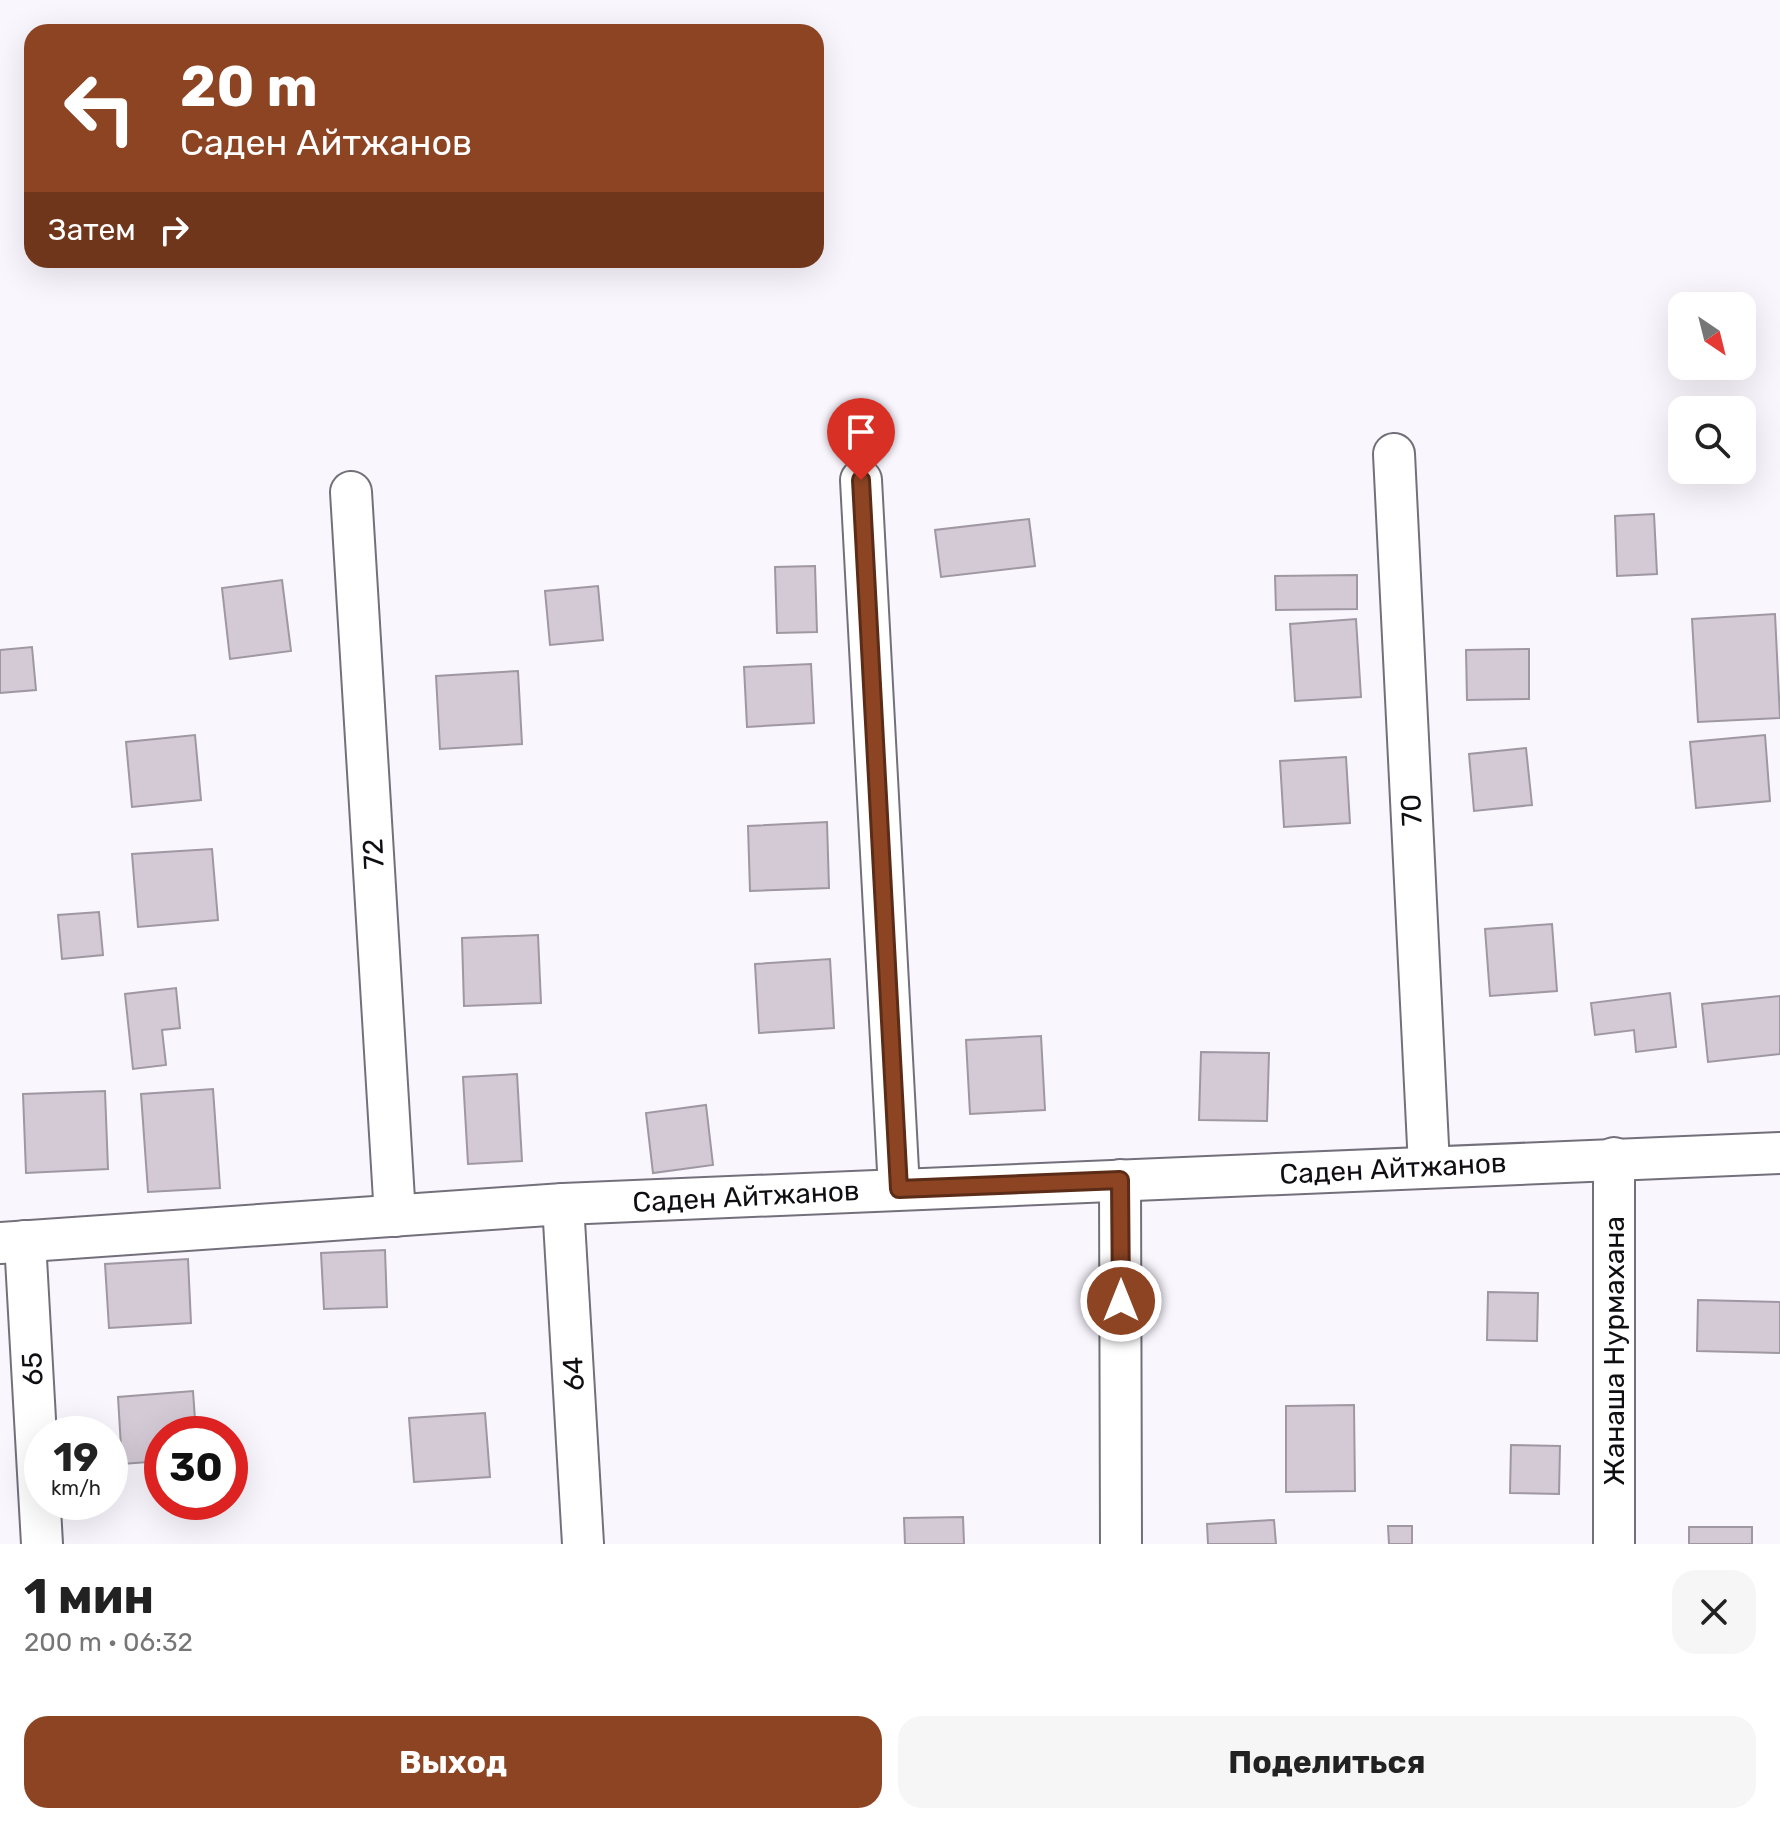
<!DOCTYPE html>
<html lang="ru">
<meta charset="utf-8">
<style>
:root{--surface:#fff;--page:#f6f6f6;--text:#222;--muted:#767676;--accent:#8c4423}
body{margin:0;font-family:Rubik,sans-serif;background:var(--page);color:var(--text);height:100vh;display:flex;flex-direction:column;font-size:30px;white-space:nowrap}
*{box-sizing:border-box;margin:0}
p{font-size:26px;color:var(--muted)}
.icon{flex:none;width:44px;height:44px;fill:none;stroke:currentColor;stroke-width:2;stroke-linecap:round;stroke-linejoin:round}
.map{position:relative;height:1544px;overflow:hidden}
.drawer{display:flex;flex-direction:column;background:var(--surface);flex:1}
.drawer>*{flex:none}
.hud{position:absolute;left:24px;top:24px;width:800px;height:244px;border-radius:24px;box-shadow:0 8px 32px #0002;background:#8c4423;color:#fff;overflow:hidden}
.needle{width:52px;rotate:145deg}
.buttons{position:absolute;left:1668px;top:292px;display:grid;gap:16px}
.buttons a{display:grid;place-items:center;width:88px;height:88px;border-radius:16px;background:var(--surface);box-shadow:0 8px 32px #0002;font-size:40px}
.speed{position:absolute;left:24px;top:1416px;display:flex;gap:16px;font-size:40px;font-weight:700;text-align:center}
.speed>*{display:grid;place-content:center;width:104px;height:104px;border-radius:50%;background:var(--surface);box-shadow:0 8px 32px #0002;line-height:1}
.speed small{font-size:20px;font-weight:400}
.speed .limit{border:12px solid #d22;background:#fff;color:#111}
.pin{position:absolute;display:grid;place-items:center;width:68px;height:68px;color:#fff;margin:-82px -34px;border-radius:50% 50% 50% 0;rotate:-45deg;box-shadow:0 0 8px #0007}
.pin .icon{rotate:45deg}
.me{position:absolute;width:88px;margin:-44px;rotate:0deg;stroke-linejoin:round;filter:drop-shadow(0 0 6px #0008)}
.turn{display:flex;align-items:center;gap:28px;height:168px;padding:0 24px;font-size:36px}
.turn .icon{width:104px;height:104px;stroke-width:2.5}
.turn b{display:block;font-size:56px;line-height:68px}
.then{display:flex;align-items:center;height:76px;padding:0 24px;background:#0003;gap:16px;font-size:30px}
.round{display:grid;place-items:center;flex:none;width:84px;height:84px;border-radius:24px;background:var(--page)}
.headline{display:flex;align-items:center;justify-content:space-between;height:136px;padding:0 24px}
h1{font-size:48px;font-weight:700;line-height:60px}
.cta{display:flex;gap:16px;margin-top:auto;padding:16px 24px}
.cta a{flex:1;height:92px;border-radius:24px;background:var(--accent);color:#fff;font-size:32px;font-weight:700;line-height:92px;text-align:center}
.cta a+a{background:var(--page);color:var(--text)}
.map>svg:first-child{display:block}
.building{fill:#d3cad5;stroke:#9f97a1;stroke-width:2}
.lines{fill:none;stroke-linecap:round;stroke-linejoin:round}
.minor-casing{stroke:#73707b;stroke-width:44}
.minor{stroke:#fff;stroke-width:40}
.route-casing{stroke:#5b2c17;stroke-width:20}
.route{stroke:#8c4423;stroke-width:14}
.labels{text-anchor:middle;stroke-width:6;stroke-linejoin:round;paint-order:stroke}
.street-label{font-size:28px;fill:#100e13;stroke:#fff}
</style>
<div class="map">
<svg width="1780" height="1544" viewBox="0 0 1780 1544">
<rect width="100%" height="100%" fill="#f9f6fe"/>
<g class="building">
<polygon points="1654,514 1657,574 1617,576 1615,516"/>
<polygon points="1029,519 1035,566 941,577 935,530"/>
<polygon points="815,566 817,632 777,633 775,567"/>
<polygon points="1357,575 1357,609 1276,610 1275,576"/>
<polygon points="282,580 291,651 230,659 222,588"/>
<polygon points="598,586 603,640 550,645 545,591"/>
<polygon points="1775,614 1780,718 1698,722 1692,619"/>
<polygon points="1356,619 1361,697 1295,701 1290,624"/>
<polygon points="32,647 36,690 0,693 0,650"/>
<polygon points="1529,649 1529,699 1467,700 1466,650"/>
<polygon points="811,664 814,723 747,727 744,667"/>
<polygon points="518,671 522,744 440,749 436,676"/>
<polygon points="195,735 201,800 132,807 126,742"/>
<polygon points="1765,735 1770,801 1696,808 1690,742"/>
<polygon points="1526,748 1532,805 1474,811 1469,754"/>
<polygon points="1346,757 1350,823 1284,827 1280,761"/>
<polygon points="827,822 829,888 750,891 748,826"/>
<polygon points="212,849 218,920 138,927 132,854"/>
<polygon points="99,912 103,955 62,959 58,915"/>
<polygon points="1552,924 1557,991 1490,996 1485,929"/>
<polygon points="538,935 541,1003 464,1006 462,938"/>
<polygon points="830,959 834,1028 759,1033 755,964"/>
<polygon points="176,988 180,1028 162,1030 166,1065 133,1069 125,994"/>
<polygon points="1670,993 1676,1047 1636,1052 1634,1030 1595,1035 1591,1003"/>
<polygon points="1780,996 1780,1054 1708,1062 1702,1004"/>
<polygon points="1041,1036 1045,1110 970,1114 966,1040"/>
<polygon points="1201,1052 1269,1053 1267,1121 1199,1120"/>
<polygon points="517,1074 522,1161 468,1164 463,1077"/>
<polygon points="213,1089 220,1188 148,1192 141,1094"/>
<polygon points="105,1091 108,1169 26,1173 23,1094"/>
<polygon points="706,1105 713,1165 653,1173 646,1113"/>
<polygon points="385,1250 387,1307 324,1309 321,1253"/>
<polygon points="188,1259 191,1323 109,1328 105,1264"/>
<polygon points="1488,1292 1538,1293 1537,1341 1487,1340"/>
<polygon points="1698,1300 1780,1302 1780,1353 1697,1351"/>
<polygon points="193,1391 196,1434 162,1434 162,1461 122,1464 118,1397"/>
<polygon points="1354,1405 1355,1491 1286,1492 1286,1406"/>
<polygon points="485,1413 490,1477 414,1482 409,1418"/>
<polygon points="1511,1445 1560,1446 1559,1494 1510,1493"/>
<polygon points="963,1517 964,1544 905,1544 904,1518"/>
<polygon points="1274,1520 1276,1544 1208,1544 1207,1524"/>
<polygon points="1388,1526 1412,1526 1412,1544 1389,1544"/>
<rect x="1689" y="1527" width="63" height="17"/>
</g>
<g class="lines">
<defs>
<g id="minor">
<polyline points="1394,454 1429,1166"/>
<polyline points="861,480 899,1189"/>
<polyline points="351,492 395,1216"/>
<polyline points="1120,1180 1121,1544"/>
<polyline points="563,1204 583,1544"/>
<polyline points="25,1241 42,1544"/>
<polyline points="0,1243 563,1204 1780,1153"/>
<polyline points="1614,1544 1614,1158"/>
</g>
</defs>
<use href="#minor" class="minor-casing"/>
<use href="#minor" class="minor"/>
</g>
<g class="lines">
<defs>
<polyline id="route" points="861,480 899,1189 1120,1180 1121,1301"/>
</defs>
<use href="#route" class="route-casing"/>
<use href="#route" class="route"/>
</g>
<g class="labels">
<g class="street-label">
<text transform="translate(1411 810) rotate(-93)" y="10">70</text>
<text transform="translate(373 854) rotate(-93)" y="10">72</text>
<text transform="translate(1393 1168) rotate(-3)" y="10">Саден Айтжанов</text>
<text transform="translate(746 1196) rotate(-3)" y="10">Саден Айтжанов</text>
<text transform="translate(1614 1351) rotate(-90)" y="10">Жанаша Нурмахана</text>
<text transform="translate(32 1369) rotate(-93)" y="10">65</text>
<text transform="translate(573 1374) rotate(-93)" y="10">64</text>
</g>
</g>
</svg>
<div class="buttons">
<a><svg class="needle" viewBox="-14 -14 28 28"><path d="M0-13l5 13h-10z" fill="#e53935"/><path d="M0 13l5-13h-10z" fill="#767676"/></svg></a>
<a><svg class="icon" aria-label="search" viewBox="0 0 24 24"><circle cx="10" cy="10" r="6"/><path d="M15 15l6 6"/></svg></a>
</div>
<div class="speed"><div>19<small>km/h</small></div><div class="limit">30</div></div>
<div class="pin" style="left:861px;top:480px;background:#d93025"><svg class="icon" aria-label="arrive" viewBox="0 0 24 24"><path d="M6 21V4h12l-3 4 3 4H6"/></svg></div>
<svg class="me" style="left:1121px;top:1301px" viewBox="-20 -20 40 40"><circle r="17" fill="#8c4423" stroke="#fff" stroke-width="3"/><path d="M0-11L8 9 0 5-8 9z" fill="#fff"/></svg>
<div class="hud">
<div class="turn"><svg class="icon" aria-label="left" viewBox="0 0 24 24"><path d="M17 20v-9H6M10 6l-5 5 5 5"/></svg><div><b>20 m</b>Саден Айтжанов</div></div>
<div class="then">Затем<svg class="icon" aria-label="right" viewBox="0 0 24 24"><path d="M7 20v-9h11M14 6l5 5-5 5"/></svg></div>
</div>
</div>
<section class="drawer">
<div class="headline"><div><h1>1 мин</h1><p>200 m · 06:32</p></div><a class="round"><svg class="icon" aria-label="close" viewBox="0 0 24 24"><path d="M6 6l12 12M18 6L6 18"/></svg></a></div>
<div class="cta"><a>Выход</a><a>Поделиться</a></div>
</section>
